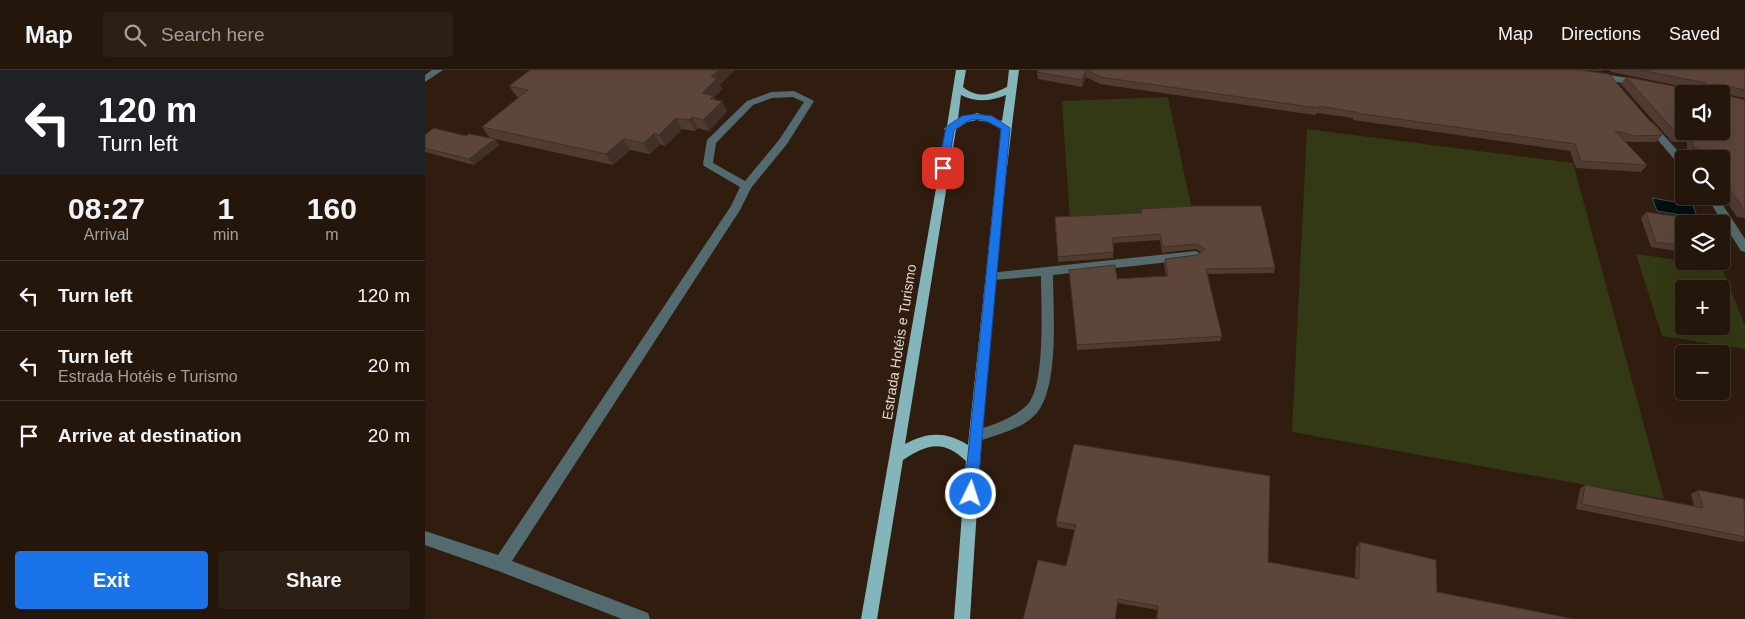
<!DOCTYPE html>
<meta charset="utf-8">
<style>
:root{--surface:#24160b;--page:#2c1f14;--text:#f1f3f6;--muted:#a39f9d;--line:#41352c;--accent:#1a73e8}
body{margin:0;font-family:Helvetica,sans-serif;background:var(--page);color:var(--text);height:100vh;display:flex;flex-direction:column;font-size:19px;white-space:nowrap}
*{box-sizing:border-box;margin:0}
p{font-size:16px;color:var(--muted)}
.icon{flex:none;width:28px;height:28px;fill:none;stroke:currentColor;stroke-width:2;stroke-linecap:round;stroke-linejoin:round}
.map{position:relative;flex:1;overflow:hidden}
.panel{display:flex;flex-direction:column;background:var(--surface);width:425px}
.panel>*{flex:none}
.guide{background:#202124;color:#fff;overflow:hidden}
.fabs{position:absolute;left:1250px;top:15px;display:grid;gap:10px}
.fabs a{display:grid;place-items:center;width:55px;height:55px;border-radius:5px;background:var(--surface);box-shadow:0 5px 20px #0002,0 0 0 1px var(--line);font-size:25px}
.pin{position:absolute;display:grid;place-items:center;width:42px;height:42px;color:#fff;margin:-21px;border-radius:10px;box-shadow:0 2px 8px #0006}
.me{position:absolute;width:55px;margin:-28px;rotate:4deg;stroke-linejoin:round;filter:drop-shadow(0 0 4px #0008)}
.turn{display:flex;align-items:center;gap:18px;height:105px;padding:0 15px;font-size:22px}
.turn .icon{width:65px;height:65px;stroke-width:2.5}
.turn b{display:block;font-size:35px;line-height:42px}
.eta{display:flex;justify-content:space-evenly;align-items:center;height:85px;text-align:center}
.eta b{font-size:30px;font-weight:700;line-height:35px}
.primary-button{display:flex;gap:10px;margin-top:auto;padding:10px 15px}
.primary-button a{flex:1;height:58px;border-radius:5px;background:var(--accent);color:#fff;font-size:20px;font-weight:700;line-height:58px;text-align:center}
.primary-button a+a{background:var(--page);color:var(--text)}
ul{padding:0;list-style:none}
li{display:flex;align-items:center;gap:15px;height:70px;padding:0 15px;border-top:1px solid var(--line)}
li div{flex:1}
li b{display:block;font-size:19px}
li em{font-style:normal}
header{display:flex;align-items:center;gap:30px;box-sizing:border-box;height:70px;padding:0 25px;background:var(--surface);border-bottom:1px solid var(--line)}
header strong{font-size:24px}
nav{display:flex;gap:28px;margin-inline-start:auto;font-size:18px}
.search{width:350px;height:45px;background:var(--page);display:flex;align-items:center;gap:12px;box-sizing:border-box;padding:0 18px;border-radius:5px;color:var(--muted);font-size:19px}
main{display:flex;flex:1;min-height:0}
.map>svg:first-child{display:block}
.green{fill:#333914;fill-rule:evenodd}
.water{fill:#011011;stroke:#454c4a}
.lines{fill:none;stroke-linecap:round;stroke-linejoin:round}
.minor{fill:#536b6e;fill-rule:evenodd}
.major{fill:#83b5bb;fill-rule:evenodd}
.wall{fill:#503b31}
.shaded-wall{fill:#413028}
.building{fill:#5d4539;stroke:#413028;fill-rule:evenodd}
.route{fill:#1a73e8;stroke:#114b97}
.labels{text-anchor:middle;stroke-width:5;stroke-linejoin:round;paint-order:stroke}
.street-label{font-size:14px;fill:#e5d7ce;stroke:#301d0f}
</style>
<header>
<strong>Map</strong>
<div class="search"><svg class="icon" aria-label="search" viewBox="0 0 24 24"><circle cx="10" cy="10" r="6"/><path d="M15 15l6 6"/></svg>Search here</div>
<nav><a>Map</a><a>Directions</a><a>Saved</a></nav>
</header>
<main>
<section class="panel">
<div class="guide">
<div class="turn"><svg class="icon" aria-label="left" viewBox="0 0 24 24"><path d="M17 20v-9H6M10 6l-5 5 5 5"/></svg><div><b>120 m</b>Turn left</div></div>
</div>
<div class="eta">
<div><b>08:27</b><p>Arrival</p></div>
<div><b>1</b><p>min</p></div>
<div><b>160</b><p>m</p></div>
</div>
<ul>
<li><svg class="icon" aria-label="left" viewBox="0 0 24 24"><path d="M17 20v-9H6M10 6l-5 5 5 5"/></svg><div><b>Turn left</b></div><em>120 m</em></li>
<li><svg class="icon" aria-label="left" viewBox="0 0 24 24"><path d="M17 20v-9H6M10 6l-5 5 5 5"/></svg><div><b>Turn left</b><p>Estrada Hotéis e Turismo</p></div><em>20 m</em></li>
<li><svg class="icon" aria-label="arrive" viewBox="0 0 24 24"><path d="M6 21V4h12l-3 4 3 4H6"/></svg><div><b>Arrive at destination</b></div><em>20 m</em></li>
</ul>
<div class="primary-button"><a>Exit</a><a>Share</a></div>
</section>
<div class="map">
<svg width="1320" height="549" viewBox="0 0 1320 549">
<rect width="100%" height="100%" fill="#301d0f"/>
<g class="green">
<polygon points="743,27 768,145 645,151 637,31"/>
<polygon points="882,59 1148,93 1239,429 867,362"/>
<path d="M1211,184L1296,196L1320,256V279L1237,266ZM1259,219H1296V256H1259Z"/>
</g>
<polygon class="water" points="1227,128 1268,135 1274,152 1258,149 1256,145 1232,141"/>
<g class="lines">
<g class="minor">
<polygon points="7,0 18,0 0,12 0,5"/>
<polygon points="1130,0 1152,0 1216,10 1221,13 1216,16 1135,3"/>
<path d="M369,21L389,31L362,74L326,118L315,140L87,491L223,543L225,549H197L76,502L0,475V461L73,485L306,136L315,117L279,96L278,94L282,70L322,31L346,22ZM368,27L379,32L354,70L320,111L288,93L291,73L328,35L347,28Z"/>
<polygon points="1224,51 1227,52 1260,89 1259,97 1255,96 1221,56 1221,52"/>
<polygon points="1281,126 1292,126 1320,169 1320,182 1316,181"/>
<path d="M771,181L777,185L771,189L628,205C628,240 635,320 610,345C595,360 571,365 551,372L546,370L544,366L546,362C565,355 587,350 602,335C621,316 616,235 616,206L568,210L562,206L564,203Z"/>
</g>
<path class="major" d="M531,0H541L538,17C553,29 566,25 582,17L584,0H594C570,181 556,366 545,549H529L541,391C518,369 502,374 478,390L452,549H436L521,61L519,59L522,56ZM536,25C552,33 566,31 581,25L577,51L552,43L533,49ZM552,50L563,52L576,59L543,375C521,361 502,362 480,374L531,59L542,52Z"/>
</g>
<g class="wall">
<polygon points="613,0 1178,0 1176,1 1155,0 1237,65 1231,72 1205,72 1199,71 1222,95 1216,102 1151,98 1145,81 928,50 928,48 892,43 890,45 675,14 661,7 657,17 613,9 612,2"/>
<polygon points="1184,0 1320,0 1320,28 1300,24 1300,25 1320,30 1320,148 1312,147 1296,124 1296,89 1273,89 1272,87 1262,85 1262,72 1247,72 1196,14 1201,7 1264,19 1269,19 1187,2"/>
<polygon points="295,15 297,19 289,27 290,30 297,31 302,42 284,61 273,58 270,61 257,59 240,76 235,74 225,84 205,80 188,95 65,68 57,57 94,27 92,27 84,16"/>
<polygon points="0,65 41,66 70,69 74,75 49,95 0,82"/>
<polygon points="716,139 850,198 849,203 782,204 797,266 795,271 652,280 644,200 692,209 741,206 739,194 740,189 772,185 776,182 771,179 737,183 735,170 688,173 688,188 633,192 630,147 716,143"/>
<polygon points="1221,142 1259,154 1259,182 1226,177 1216,148"/>
<polygon points="1160,415 1269,436 1266,424 1273,420 1320,431 1320,470 1317,472 1151,439 1155,419"/>
<polygon points="631,452 930,508 931,477 935,472 1012,522 1149,549 731,549 732,540 693,533 641,496 650,460 632,457"/>
</g>
<g class="shaded-wall">
<polygon points="294,0 310,0 295,15 297,19 289,27 293,36 297,31 302,42 284,61 278,50 277,23 286,7"/>
<polygon points="661,0 661,7 657,17 657,10"/>
<polygon points="267,47 273,58 270,61 264,50"/>
<polygon points="251,48 257,59 240,76 234,65"/>
<polygon points="229,63 235,74 225,84 219,73"/>
<polygon points="70,69 74,75 49,95 44,89"/>
<polygon points="198,69 205,80 188,95 181,84"/>
</g>
<g class="building">
<polygon points="105,0 294,0 286,7 292,8 277,23 288,26 285,29 297,31 278,50 267,47 264,50 251,48 234,65 229,63 219,73 198,69 181,84 57,57 103,20 84,16"/>
<polygon points="613,0 661,0 657,10 612,2"/>
<polygon points="662,0 1155,0 1184,4 1237,65 1210,66 1190,61 1222,95 1156,91 1150,74 931,43 931,42 894,36 893,38 675,7"/>
<path d="M1215,0H1320V20L1302,16L1300,18V25L1320,30V140H1319L1296,107V89H1284L1278,80L1268,78V65H1253L1201,7L1264,19L1284,18L1281,13ZM1259,24H1296V61H1259Z"/>
<polygon points="9,58 41,66 44,64 70,69 44,89 0,78 0,65"/>
<polygon points="769,136 836,136 850,198 781,199 797,266 652,275 644,200 690,195 692,209 743,206 740,189 772,185 780,179 772,174 738,177 735,164 687,168 689,182 633,187 630,147 717,143 716,139"/>
<polygon points="1221,142 1286,151 1287,154 1259,154 1259,176 1231,172"/>
<polygon points="649,374 845,406 843,492 934,509 935,472 1011,490 1012,522 1149,549 732,549 733,536 693,529 690,549 598,549 613,490 641,496 651,455 631,452"/>
<polygon points="1160,415 1278,438 1273,420 1319,429 1320,467 1157,434"/>
</g>
<path class="route" d="M550,44L567,46L585,58L552,424L550,429L546,431L541,429L539,424L576,59C557,47 547,45 529,60L523,98L518,101L513,98L521,57L537,46Z"/>
<g class="labels">
<g class="street-label">
<text transform="translate(474 272) rotate(-81)" y="5">Estrada Hotéis e Turismo</text>
</g>
</g>
</svg>
<div class="fabs">
<a><svg class="icon" aria-label="sound" viewBox="0 0 24 24"><path d="M4 9h4l5-4v14l-5-4H4zM17 9q2 3 0 6"/></svg></a>
<a><svg class="icon" aria-label="search" viewBox="0 0 24 24"><circle cx="10" cy="10" r="6"/><path d="M15 15l6 6"/></svg></a>
<a><svg class="icon" aria-label="layers" viewBox="0 0 24 24"><path d="M12 4l9 5-9 5-9-5zM3 14l9 5 9-5"/></svg></a>
<a>+</a>
<a>−</a>
</div>
<div class="pin" style="left:518px;top:98px;background:#d93025"><svg class="icon" aria-label="arrive" viewBox="0 0 24 24"><path d="M6 21V4h12l-3 4 3 4H6"/></svg></div>
<svg class="me" style="left:546px;top:424px" viewBox="-20 -20 40 40"><circle r="17" fill="#1a73e8" stroke="#fff" stroke-width="3"/><path d="M0-11L8 9 0 5-8 9z" fill="#fff"/></svg>
</div>
</main>
